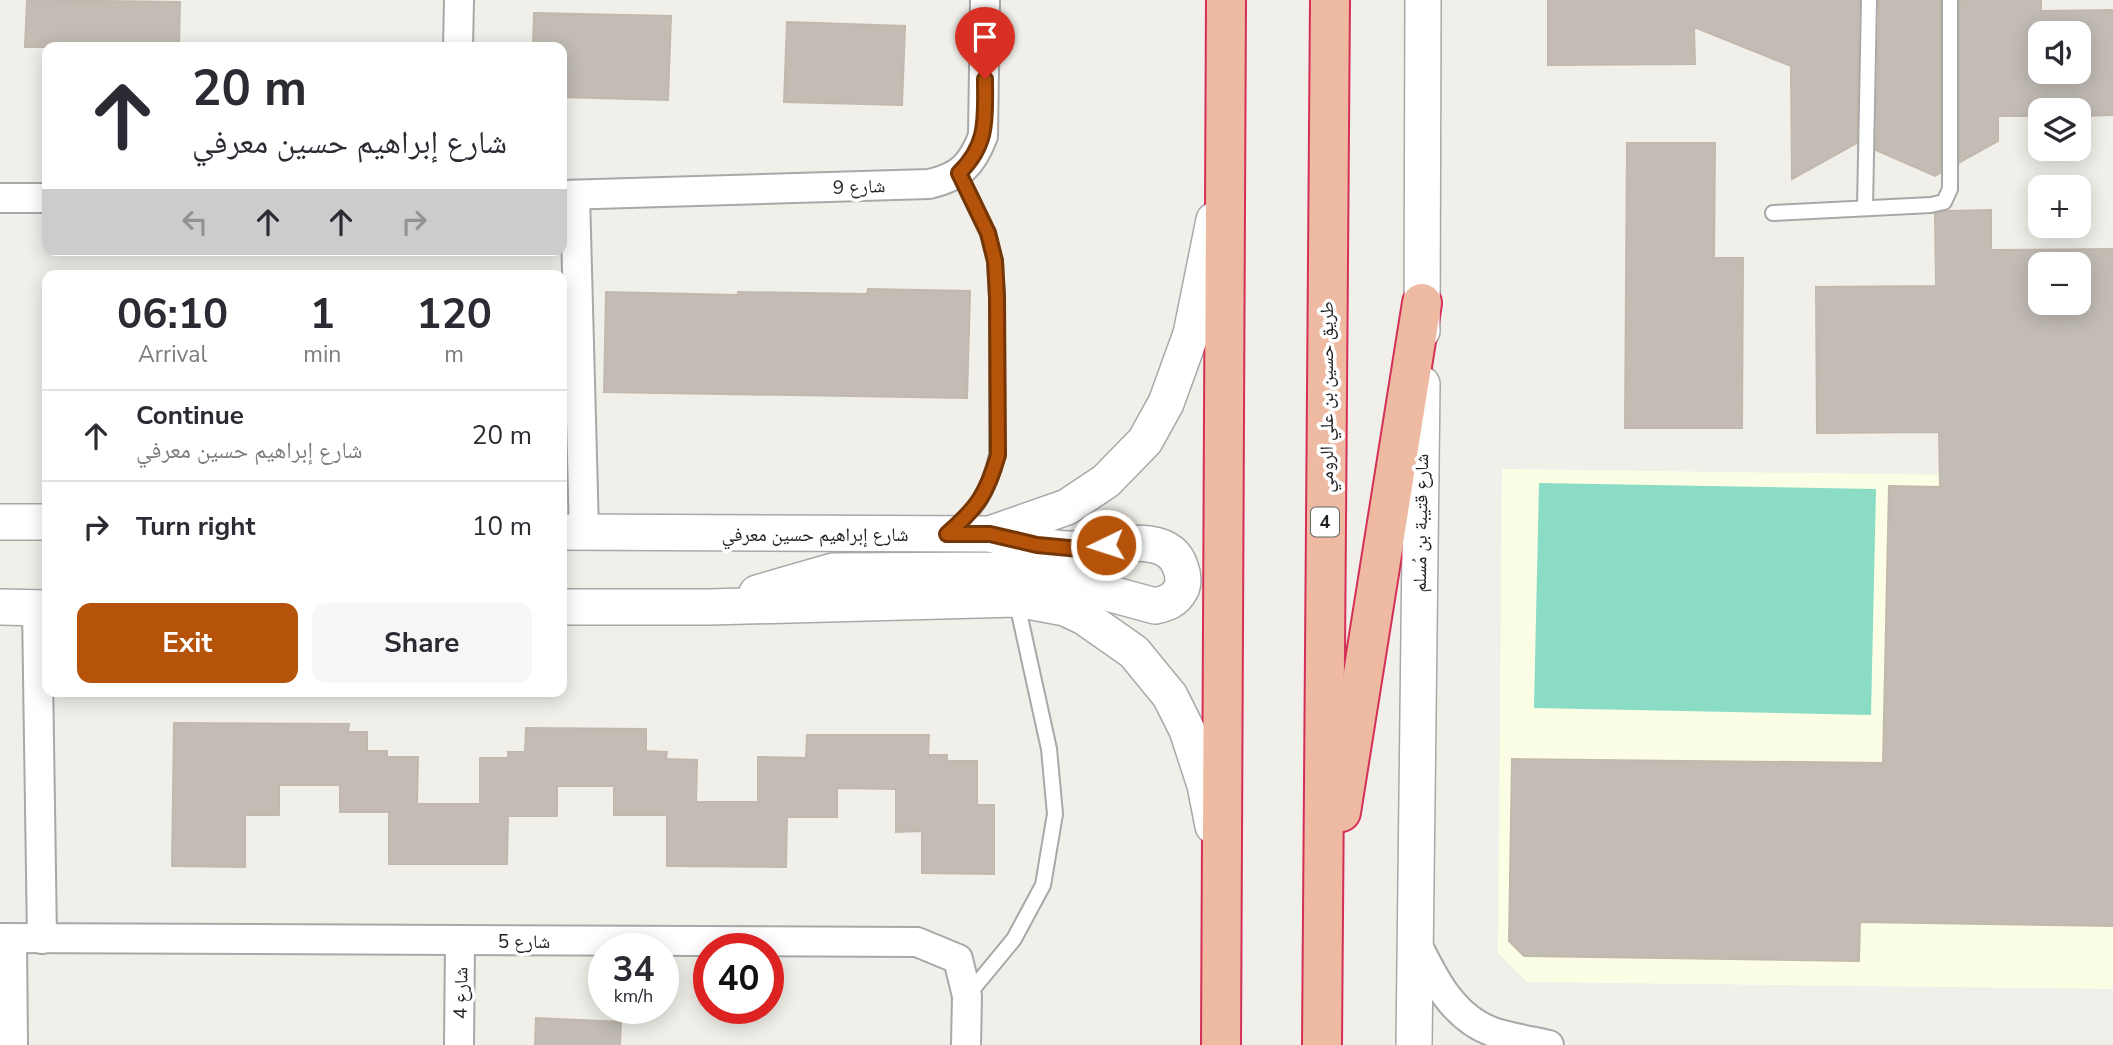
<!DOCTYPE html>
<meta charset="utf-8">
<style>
:root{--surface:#fff;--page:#f7f7f7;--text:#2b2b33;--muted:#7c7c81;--line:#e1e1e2;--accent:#b45309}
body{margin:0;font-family:"Nunito Sans","Noto Naskh Arabic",sans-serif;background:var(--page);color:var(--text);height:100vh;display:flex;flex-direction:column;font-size:26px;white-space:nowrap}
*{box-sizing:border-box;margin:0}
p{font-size:23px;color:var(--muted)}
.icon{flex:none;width:38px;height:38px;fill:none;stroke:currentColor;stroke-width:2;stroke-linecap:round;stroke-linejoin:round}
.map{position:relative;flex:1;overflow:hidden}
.details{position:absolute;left:42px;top:270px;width:525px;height:427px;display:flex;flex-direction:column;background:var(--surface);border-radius:14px;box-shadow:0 4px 18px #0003}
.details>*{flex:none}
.banner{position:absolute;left:42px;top:42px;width:525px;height:214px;border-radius:14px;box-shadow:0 4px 18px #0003;background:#fff;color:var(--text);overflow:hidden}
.buttons{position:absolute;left:2028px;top:21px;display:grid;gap:14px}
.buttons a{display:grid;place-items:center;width:63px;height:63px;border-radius:14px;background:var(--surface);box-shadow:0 4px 18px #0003;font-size:35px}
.speed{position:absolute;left:588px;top:933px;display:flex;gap:14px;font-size:35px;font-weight:700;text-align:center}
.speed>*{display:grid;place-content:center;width:91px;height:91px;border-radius:50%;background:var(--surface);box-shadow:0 4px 18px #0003;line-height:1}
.speed small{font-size:18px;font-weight:400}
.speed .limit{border:10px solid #d22;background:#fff;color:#111}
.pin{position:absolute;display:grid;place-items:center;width:60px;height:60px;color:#fff;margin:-72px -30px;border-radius:50% 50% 50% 0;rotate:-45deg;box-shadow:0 0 7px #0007}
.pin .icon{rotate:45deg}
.me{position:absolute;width:77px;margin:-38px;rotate:266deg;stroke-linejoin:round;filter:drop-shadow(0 0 5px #0008)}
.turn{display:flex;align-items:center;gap:24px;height:147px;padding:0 35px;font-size:32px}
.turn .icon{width:91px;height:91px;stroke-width:2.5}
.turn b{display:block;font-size:49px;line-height:60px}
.lanes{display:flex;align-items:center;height:66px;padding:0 35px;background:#0003;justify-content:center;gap:35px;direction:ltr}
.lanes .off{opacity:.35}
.eta{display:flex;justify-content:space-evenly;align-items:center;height:119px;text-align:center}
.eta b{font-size:42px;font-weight:700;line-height:49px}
.button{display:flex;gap:14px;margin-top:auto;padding:14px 35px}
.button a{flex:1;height:80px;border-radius:14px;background:var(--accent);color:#fff;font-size:28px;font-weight:700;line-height:80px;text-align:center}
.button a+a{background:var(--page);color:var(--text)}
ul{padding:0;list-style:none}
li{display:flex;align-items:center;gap:21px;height:91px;padding:0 35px;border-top:2px solid var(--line)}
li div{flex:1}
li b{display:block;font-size:26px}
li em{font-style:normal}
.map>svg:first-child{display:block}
.education{fill:#fbfee5}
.pitch{fill:#8bdcc5}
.building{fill:#c2bcb5;stroke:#c2b8ab;stroke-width:2;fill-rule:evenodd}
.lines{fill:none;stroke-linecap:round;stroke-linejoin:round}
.service-casing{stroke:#a8a8a8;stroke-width:18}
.minor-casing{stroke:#a8a8a8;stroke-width:32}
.tertiary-casing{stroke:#a8a8a8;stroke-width:38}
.trunk-casing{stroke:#d43057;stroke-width:42}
.service{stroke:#fff;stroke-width:14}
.minor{stroke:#fff;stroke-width:28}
.tertiary{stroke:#fff;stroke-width:35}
.trunk{stroke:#eebaa1;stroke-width:38}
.route-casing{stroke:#753606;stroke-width:18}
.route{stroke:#b45309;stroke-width:12}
.labels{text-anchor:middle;stroke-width:7;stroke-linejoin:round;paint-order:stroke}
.shield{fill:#fff;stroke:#646464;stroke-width:2}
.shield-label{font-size:18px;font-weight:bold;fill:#212121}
.street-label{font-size:19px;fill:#212121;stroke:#fff}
</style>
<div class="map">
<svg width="2113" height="1045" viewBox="0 0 2113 1045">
<rect width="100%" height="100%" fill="#f1efe9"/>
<polygon class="education" points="1502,469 2113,477 2113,989 1527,982 1498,953"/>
<polygon class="pitch" points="1539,483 1876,489 1871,715 1534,708"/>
<g class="building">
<polygon points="27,0 180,2 179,47 25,47"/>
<polygon points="1548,0 1859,0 1857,143 1792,179 1791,66 1694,27 1695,64 1548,65"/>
<polygon points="1879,0 1940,0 1940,173 1935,176 1876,150"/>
<path d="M1960,0H2041V11L2113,10V115L2079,116V110H2040V116H1998V141L1960,162ZM2040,33H2079V72H2040Z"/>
<polygon points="534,13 671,16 668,100 562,97 562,47 533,47"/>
<polygon points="787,22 905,26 902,105 784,102"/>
<polygon points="1627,143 1715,143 1714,258 1743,258 1742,428 1625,428"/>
<path d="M1991,210V250L2113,249V926L1860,922L1859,961L1524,956L1509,941L1512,759L1883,763L1889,486L1940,487L1939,432L1817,433L1816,287L1936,286L1935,214L1947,211ZM2040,264H2079V303H2040Z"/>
<polygon points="868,289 970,291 967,398 604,392 606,292 738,295 738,292 867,294"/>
<polygon points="174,723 349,724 348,732 367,732 367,751 387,751 387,757 418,757 417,804 480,804 480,758 508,758 508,752 525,752 526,728 646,729 646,751 667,752 666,759 697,760 696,802 758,802 758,757 806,758 807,735 929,735 928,755 947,755 947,761 977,761 977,805 994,805 994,874 922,873 922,831 896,832 896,789 837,788 837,817 787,817 786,867 667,866 667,815 614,815 614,786 557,786 557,816 508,816 507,864 389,864 389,812 340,812 340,785 279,785 279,815 245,815 245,867 172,866"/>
<polygon points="536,1018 621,1022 620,1045 535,1045"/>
</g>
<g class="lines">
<defs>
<g id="service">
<polyline points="1865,208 1869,0"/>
<polyline points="1773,213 1931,205 1944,202 1950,189 1950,0"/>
<path d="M955,528C980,506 989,488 997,455V297L995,261L988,233L959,173"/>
<polyline points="967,996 1014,939 1043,885 1055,814 1049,749 1016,599"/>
</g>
<g id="minor">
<polyline points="458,47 459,0"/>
<path d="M562,195L929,184C960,177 972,165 983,136L985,0"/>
<polyline points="575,195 584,532"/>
<polyline points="0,198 47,198"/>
<polyline points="37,608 42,939"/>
<polyline points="0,938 917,942 958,959 967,996 966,1045"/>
<polyline points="12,939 13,1045"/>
<path d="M1416,942C1434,979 1454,1020 1496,1033C1513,1038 1531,1041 1549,1045"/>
<polyline points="459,1045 460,941"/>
</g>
<g id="tertiary">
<polyline points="1422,331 1423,0"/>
<polyline points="0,522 47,522"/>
<polyline points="562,532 990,534 1067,507 1106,481 1145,441 1166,403 1191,334 1214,220"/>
<path d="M757,593L833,571L1004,570L1049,577L1155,606C1167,603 1175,601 1181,589C1184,584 1183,574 1181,569C1169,528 1110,548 1080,549C1050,550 1020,541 990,534"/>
<polyline points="0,607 47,608"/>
<polyline points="562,607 710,607 1016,599 1065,608 1084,617 1134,652 1170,696 1187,730 1205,785 1213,826"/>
<polyline points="1414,1045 1422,384"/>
</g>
<g id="trunk">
<polyline points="1341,812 1422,303"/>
<polyline points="1221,1045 1226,0"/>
<polyline points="1322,1045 1330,0"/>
</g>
</defs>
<use href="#service" class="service-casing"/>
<use href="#minor" class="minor-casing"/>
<use href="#tertiary" class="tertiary-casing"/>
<use href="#trunk" class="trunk-casing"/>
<use href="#service" class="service"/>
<use href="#minor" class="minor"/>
<use href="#tertiary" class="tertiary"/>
<use href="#trunk" class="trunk"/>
</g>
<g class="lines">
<defs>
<path id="route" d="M985,79C985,117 989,144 959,173L988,233L995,261L997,297L998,455C987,494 977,508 947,534H990L1037,545L1080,549L1106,545"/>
</defs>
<use href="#route" class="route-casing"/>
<use href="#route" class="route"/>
</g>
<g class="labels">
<rect class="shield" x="1311" y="507.5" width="28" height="29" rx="5"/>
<g class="shield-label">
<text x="1325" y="528">4</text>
</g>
<g class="street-label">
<text transform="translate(859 186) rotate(-2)" y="7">شارع 9</text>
<text transform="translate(1326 397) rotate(-90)" y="7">طريق حسين بن علي الرومي</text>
<text transform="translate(1420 523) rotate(-89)" y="7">شارع قتيبة بن مُسلم</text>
<text x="815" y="541">شارع إبراهيم حسين معرفي</text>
<text x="524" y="948">شارع 5</text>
<text transform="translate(460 993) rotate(-89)" y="7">شارع 4</text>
</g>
</g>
</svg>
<div class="buttons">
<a><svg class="icon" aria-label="sound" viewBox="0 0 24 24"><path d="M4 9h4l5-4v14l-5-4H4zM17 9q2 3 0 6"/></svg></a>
<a><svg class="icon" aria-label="layers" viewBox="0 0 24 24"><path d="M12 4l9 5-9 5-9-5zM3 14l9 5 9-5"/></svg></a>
<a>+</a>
<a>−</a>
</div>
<div class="speed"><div>34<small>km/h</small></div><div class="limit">40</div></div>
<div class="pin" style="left:985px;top:79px;background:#d93025"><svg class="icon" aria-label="arrive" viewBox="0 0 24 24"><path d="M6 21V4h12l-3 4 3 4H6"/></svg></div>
<svg class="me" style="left:1106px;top:545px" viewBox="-20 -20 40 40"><circle r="17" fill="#b45309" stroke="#fff" stroke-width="3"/><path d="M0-11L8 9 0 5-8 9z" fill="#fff"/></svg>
<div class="banner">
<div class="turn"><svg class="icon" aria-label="ahead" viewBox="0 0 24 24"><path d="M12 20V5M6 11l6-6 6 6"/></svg><div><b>20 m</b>شارع إبراهيم حسين معرفي</div></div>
<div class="lanes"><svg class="icon off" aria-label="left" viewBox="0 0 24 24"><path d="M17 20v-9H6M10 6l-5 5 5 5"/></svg><svg class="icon" aria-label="ahead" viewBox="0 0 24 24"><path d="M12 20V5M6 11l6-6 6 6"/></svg><svg class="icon" aria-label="ahead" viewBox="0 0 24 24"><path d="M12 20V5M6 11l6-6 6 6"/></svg><svg class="icon off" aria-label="right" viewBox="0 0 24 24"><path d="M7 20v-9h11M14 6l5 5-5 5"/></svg></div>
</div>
<section class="details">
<div class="eta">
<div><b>06:10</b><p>Arrival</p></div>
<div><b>1</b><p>min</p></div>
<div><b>120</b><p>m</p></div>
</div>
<ul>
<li><svg class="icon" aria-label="ahead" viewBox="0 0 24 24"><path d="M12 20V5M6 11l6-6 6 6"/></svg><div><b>Continue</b><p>شارع إبراهيم حسين معرفي</p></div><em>20 m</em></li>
<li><svg class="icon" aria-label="right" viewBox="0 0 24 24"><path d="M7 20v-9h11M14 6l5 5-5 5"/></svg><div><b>Turn right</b></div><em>10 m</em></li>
</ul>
<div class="button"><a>Exit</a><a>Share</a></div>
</section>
</div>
